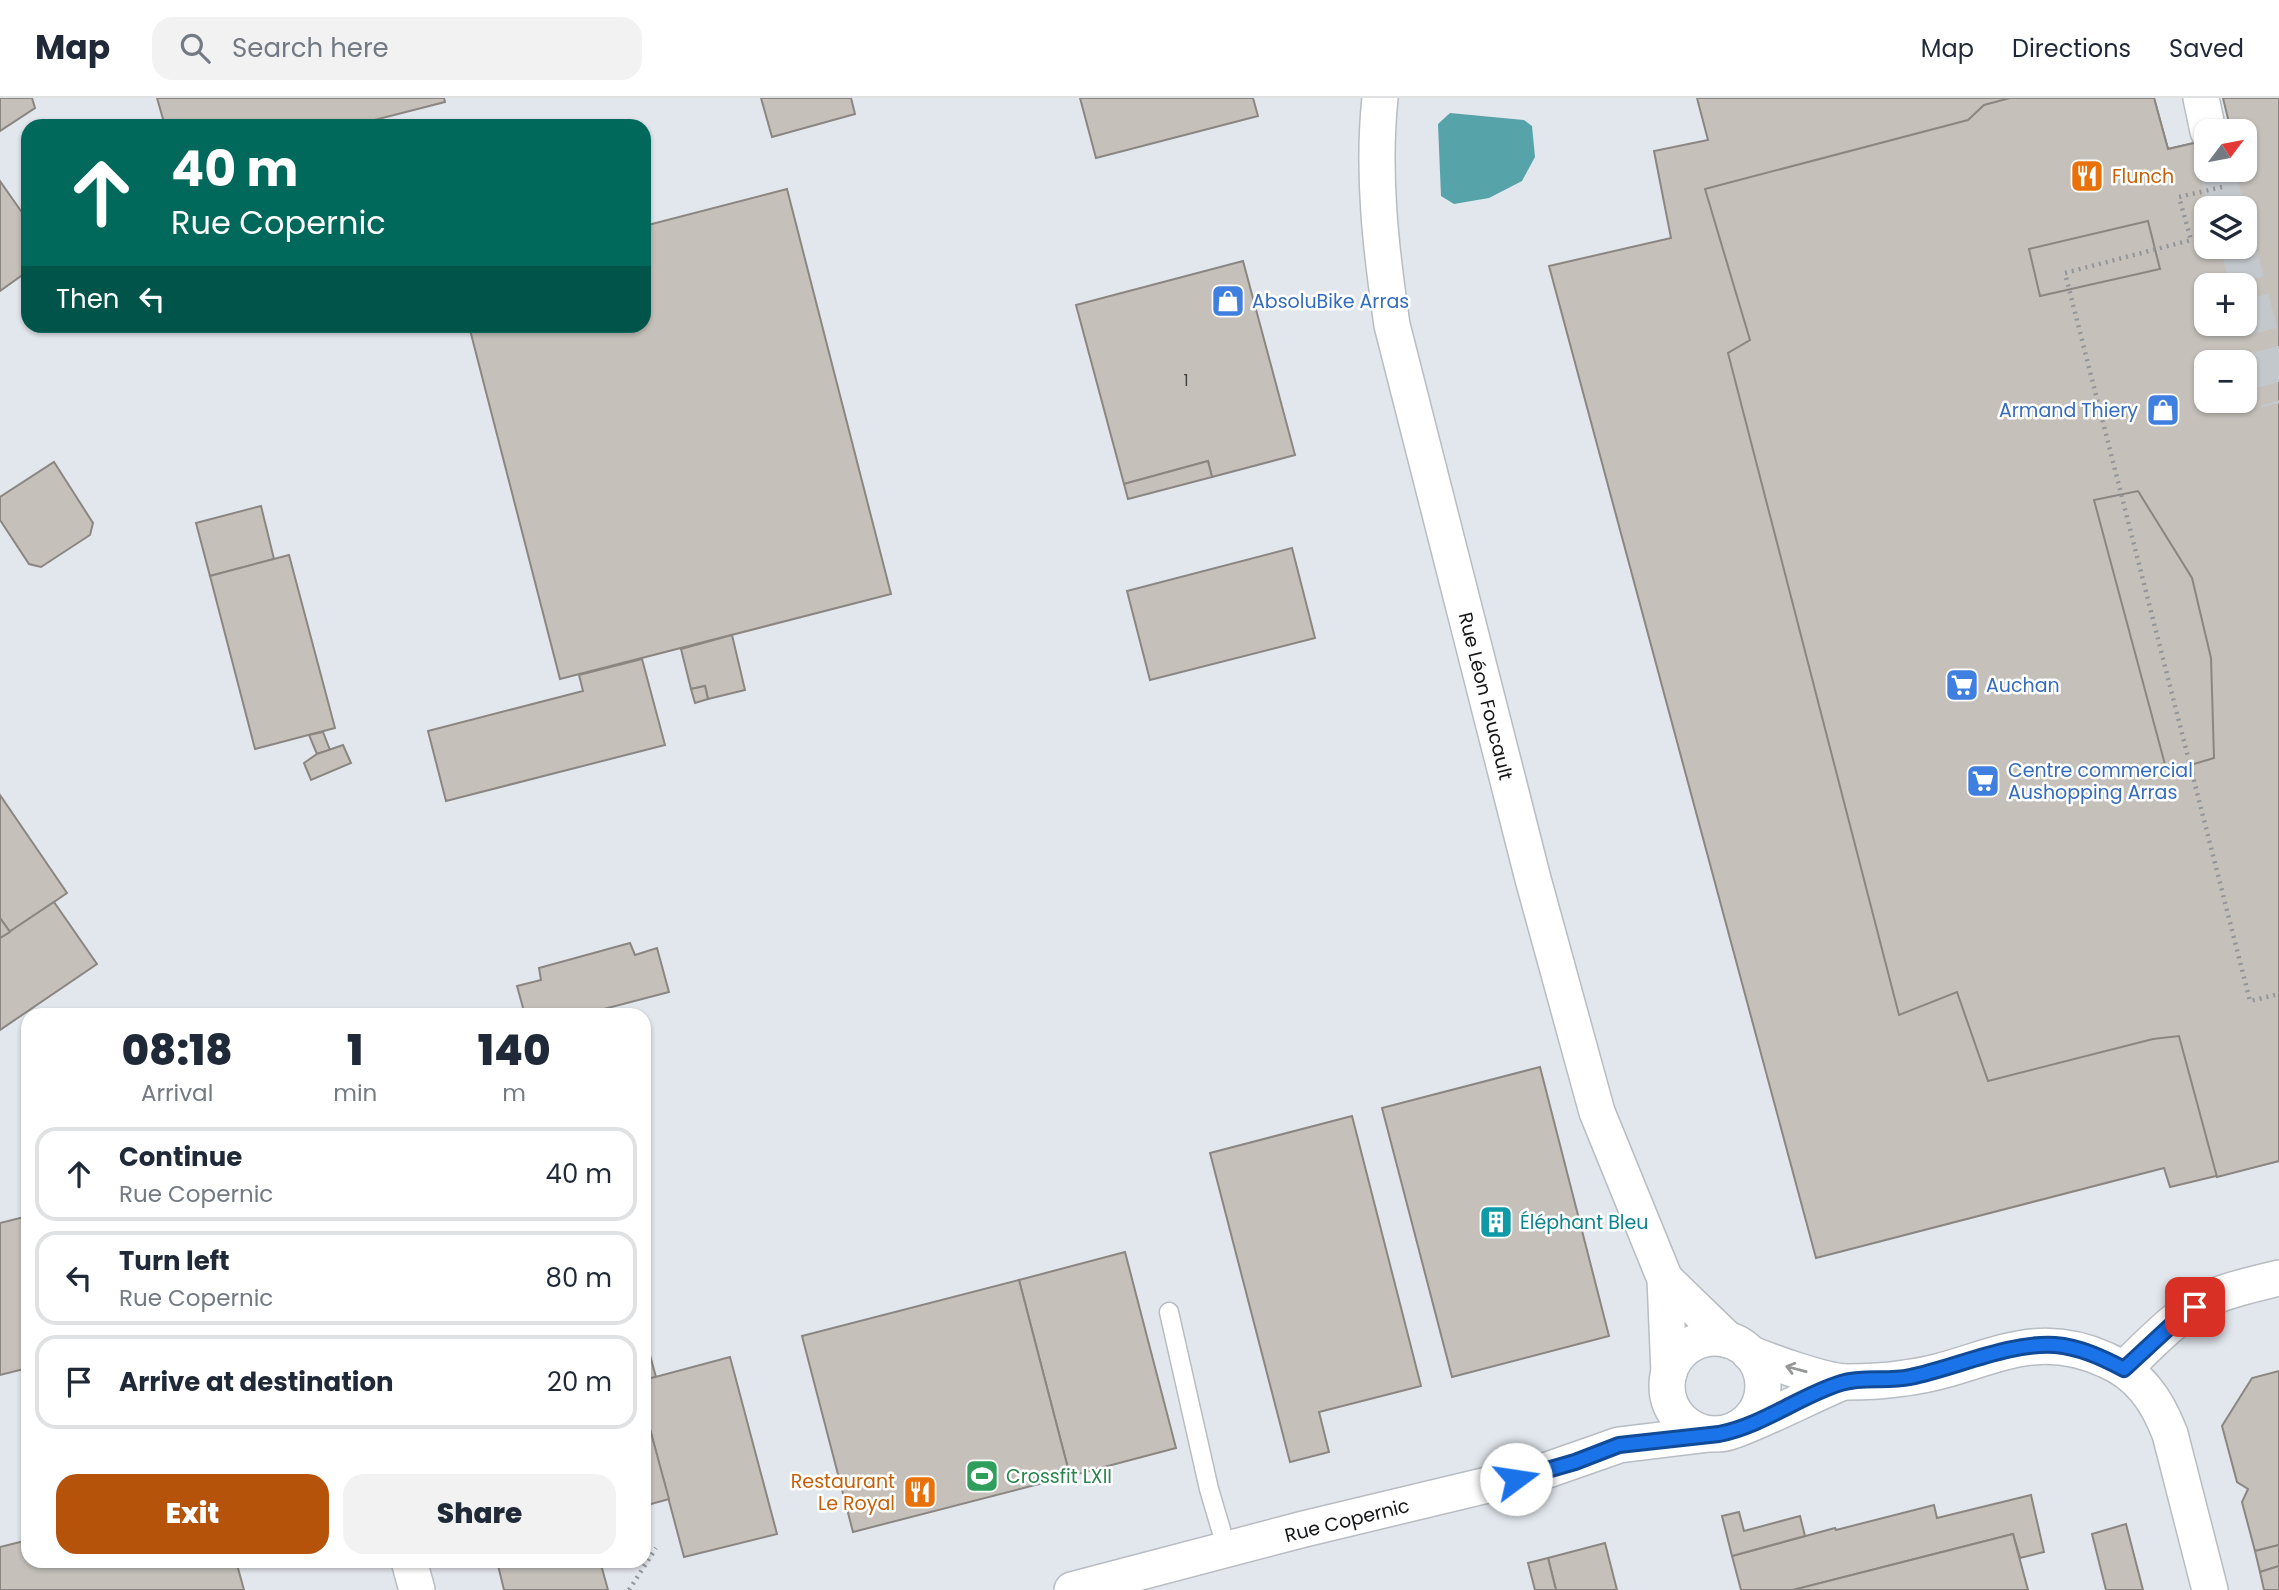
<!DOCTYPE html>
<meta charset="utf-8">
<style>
:root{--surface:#fff;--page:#f2f2f3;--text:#1f2937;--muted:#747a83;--line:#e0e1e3;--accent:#b45309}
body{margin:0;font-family:Poppins,sans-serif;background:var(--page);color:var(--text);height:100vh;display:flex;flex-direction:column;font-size:26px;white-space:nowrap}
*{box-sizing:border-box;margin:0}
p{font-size:23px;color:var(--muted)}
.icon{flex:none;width:38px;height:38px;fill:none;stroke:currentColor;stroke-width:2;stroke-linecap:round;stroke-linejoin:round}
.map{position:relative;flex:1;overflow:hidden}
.panel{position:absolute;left:21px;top:910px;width:630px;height:560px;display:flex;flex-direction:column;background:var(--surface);border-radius:21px;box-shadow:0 2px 5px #0004}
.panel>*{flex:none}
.hud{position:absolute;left:21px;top:21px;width:630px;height:214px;border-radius:21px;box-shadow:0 2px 5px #0004;background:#00695c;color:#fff;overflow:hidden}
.needle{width:46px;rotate:58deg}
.tools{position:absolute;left:2194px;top:21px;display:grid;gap:14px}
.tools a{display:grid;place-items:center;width:63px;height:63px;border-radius:14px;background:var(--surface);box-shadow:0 2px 5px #0004;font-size:35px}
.pin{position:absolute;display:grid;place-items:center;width:60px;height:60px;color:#fff;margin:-30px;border-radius:14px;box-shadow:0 4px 10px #0006}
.me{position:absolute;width:77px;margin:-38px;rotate:76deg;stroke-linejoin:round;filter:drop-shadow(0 0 5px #0008)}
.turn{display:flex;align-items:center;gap:24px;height:147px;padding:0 35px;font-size:32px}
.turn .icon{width:91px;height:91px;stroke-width:2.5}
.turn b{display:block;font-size:49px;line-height:60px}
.then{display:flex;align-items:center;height:66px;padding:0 35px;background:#0003;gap:14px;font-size:26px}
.eta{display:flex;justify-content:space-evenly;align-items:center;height:119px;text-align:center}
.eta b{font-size:42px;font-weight:800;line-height:49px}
.primary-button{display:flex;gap:14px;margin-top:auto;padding:14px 35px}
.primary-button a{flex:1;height:80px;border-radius:21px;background:var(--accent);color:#fff;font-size:28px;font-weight:800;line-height:80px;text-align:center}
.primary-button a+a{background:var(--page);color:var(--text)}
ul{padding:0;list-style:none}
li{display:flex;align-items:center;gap:21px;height:94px;margin:0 14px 10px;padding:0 21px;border:4px solid var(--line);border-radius:21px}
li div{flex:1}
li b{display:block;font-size:26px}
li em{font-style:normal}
header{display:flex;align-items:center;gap:42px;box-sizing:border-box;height:98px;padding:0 35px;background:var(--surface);border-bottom:2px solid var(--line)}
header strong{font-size:33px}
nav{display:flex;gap:38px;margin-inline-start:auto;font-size:24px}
.search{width:490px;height:63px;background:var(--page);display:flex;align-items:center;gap:18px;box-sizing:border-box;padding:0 24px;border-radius:21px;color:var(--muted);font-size:26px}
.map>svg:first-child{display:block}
.water{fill:#57a3aa}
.building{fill:#c5c0ba;stroke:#8b8681;stroke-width:2;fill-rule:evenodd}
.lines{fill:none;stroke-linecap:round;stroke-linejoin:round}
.street-tunnel{stroke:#c3c8cd;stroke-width:35;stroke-dasharray:35 18;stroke-linecap:butt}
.lane-casing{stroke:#b8bdc3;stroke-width:21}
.street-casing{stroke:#b8bdc3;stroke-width:38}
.path{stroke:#92959a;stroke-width:4.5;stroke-dasharray:2 5;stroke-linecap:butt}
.lane{stroke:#fff;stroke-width:18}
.street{stroke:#fff;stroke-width:35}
.oneway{stroke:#969798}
.route-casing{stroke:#114b97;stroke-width:18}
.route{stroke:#1a73e8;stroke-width:12}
.labels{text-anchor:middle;stroke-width:5;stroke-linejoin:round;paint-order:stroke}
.number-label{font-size:16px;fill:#424141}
.food-label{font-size:19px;fill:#c56008;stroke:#fff;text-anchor:start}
.shop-label{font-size:19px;fill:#366cbe;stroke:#fff;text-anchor:start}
.street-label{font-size:19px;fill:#161719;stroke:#fff}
.culture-label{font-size:19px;fill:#0d838f;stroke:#fff;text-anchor:start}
.leisure-label{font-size:19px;fill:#27864d;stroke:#fff;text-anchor:start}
</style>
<header>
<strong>Map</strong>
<div class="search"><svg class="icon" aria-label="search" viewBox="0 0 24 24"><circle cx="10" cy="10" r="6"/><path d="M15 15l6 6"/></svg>Search here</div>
<nav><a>Map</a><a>Directions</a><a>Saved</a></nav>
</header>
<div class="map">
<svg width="2279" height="1492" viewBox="0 0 2279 1492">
<rect width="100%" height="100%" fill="#e2e7ed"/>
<polygon class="water" points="1450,15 1524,22 1532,28 1535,59 1522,83 1489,100 1454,106 1441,98 1438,26"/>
<g class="building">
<polygon points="0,0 32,0 35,10 0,33"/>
<polygon points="157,0 444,0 445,4 351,28 165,28"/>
<polygon points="761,0 851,0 855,16 772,39"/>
<polygon points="1080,0 1253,0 1258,18 1096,60"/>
<path d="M1697,0H2154L2168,51L2207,42V72H2241L2279,215V1063L2170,1089L2164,1070L1816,1160L1549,168L1671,140L1654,53L1708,42ZM2207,110H2245V149H2207ZM2207,187H2245V226H2207ZM2207,264H2245V303H2207Z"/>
<path d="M2010,0H2154L2168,51L2207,42V72H2245V33H2231L2223,0H2279V1063L2217,1079L2179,938L2153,941L1988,983L1957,894L1899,917L1728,255L1750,242L1705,91L1968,22L1984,7ZM2207,110H2245V149H2207ZM2148,123L2160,171L2040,198L2029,151ZM2207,187H2245V226H2207ZM2207,264H2245V303H2207ZM2138,393L2192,480L2211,560L2214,660L2167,674L2094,402Z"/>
<polygon points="0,83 28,123 28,173 0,193"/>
<polygon points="787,91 891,496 560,581 469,228 644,228 644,128"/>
<polygon points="1243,163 1295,357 1212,379 1208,363 1124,386 1076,207"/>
<polygon points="1208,363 1212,379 1128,401 1124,386"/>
<polygon points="54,364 93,425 90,437 41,469 29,466 0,422 0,399"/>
<polygon points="261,408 274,461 210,478 196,425"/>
<polygon points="1292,450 1315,540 1150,582 1127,493"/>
<polygon points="289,457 335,630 255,651 210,478"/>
<polygon points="732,537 745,592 708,601 705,588 691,591 681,551"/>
<polygon points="642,561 665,647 446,703 428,633 583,593 579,577"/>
<polygon points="705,588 708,601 695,605 691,591"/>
<polygon points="323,634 330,652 317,656 309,637"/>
<polygon points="343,647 351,665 311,682 304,665 317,656"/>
<polygon points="0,697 67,795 10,834 0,820"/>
<polygon points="54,804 97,866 0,932 0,840"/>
<polygon points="0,820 10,834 0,840"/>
<polygon points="630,845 635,857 657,850 669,894 581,917 525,917 517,888 541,882 539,870"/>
<polygon points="1540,969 1609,1238 1452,1279 1382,1010"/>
<polygon points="1352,1018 1421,1288 1319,1314 1329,1354 1290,1364 1210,1055"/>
<polygon points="28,1118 28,1270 0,1277 0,1125"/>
<polygon points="1125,1154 1176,1350 1070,1378 1019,1182"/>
<polygon points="1019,1182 1070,1378 853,1434 802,1238"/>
<polygon points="645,1239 656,1279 644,1282 644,1240"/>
<polygon points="730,1259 777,1436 684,1459 644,1309 644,1282"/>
<polygon points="2279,1273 2279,1447 2255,1453 2242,1404 2248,1391 2237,1384 2222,1328 2252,1280"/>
<polygon points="644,1309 669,1401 644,1408"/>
<polygon points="2031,1397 2044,1454 2020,1460 2013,1436 1793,1492 1741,1492 1732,1458 1835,1430 1836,1432 1934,1407 1937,1420"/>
<polygon points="1739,1414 1744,1433 1800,1418 1805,1438 1732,1458 1722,1418"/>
<polygon points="2126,1426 2143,1492 2106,1492 2092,1436"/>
<polygon points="2013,1436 2028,1492 1793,1492"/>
<polygon points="28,1442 28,1463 236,1463 244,1492 0,1492 0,1449"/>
<polygon points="1605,1445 1617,1492 1556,1492 1548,1460"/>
<polygon points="2279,1447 2279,1468 2260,1474 2255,1453"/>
<polygon points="1548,1460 1556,1492 1535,1492 1528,1465"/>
<polygon points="497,1463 600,1463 608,1492 504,1492"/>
<polygon points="2279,1468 2279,1492 2264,1492 2260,1474"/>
</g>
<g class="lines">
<g class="street-tunnel">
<polyline points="2217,72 2227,110"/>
<polyline points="2238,149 2279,305"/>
</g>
<defs>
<polyline id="lane" points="1169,1214 1209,1391 1227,1452"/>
<g id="street">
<path d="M1380,0C1372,76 1381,152 1392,227L1533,781L1597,1014L1665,1181L1669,1275"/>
<polyline points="2201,0 2208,33"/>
<polyline points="1665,1181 1728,1242"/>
<circle cx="1715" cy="1288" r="48"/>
<path d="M1749,1255C1771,1264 1823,1283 1846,1284C1865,1284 1886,1283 1905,1280C1980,1271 2027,1226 2106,1262C2139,1276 2157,1302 2170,1336L2210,1492"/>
<path d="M2124,1271C2151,1245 2180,1213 2215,1198C2235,1190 2258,1185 2279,1180"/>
<path d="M1738,1331C1774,1317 1808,1299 1843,1284"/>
<polyline points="409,1463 417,1492"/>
<polyline points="1072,1492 1304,1431 1542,1374 1619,1347 1709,1336"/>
</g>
</defs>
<use href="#lane" class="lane-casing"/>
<use href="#street" class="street-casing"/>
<g class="path">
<polyline points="2222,89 2179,99 2191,142 2065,175 2250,903 2279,896"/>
<polyline points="629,1492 656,1450"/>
</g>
<use href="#lane" class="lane"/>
<use href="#street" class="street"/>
</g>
<defs><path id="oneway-shaft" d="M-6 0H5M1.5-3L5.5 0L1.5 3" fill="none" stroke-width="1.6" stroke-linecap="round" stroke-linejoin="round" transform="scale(1.75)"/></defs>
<use class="oneway" href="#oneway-shaft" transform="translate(1796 1271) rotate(-165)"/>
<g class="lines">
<defs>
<path id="route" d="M1516,1381L1575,1364L1619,1347L1719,1336C1764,1327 1799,1298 1841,1285C1863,1278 1888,1284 1910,1279C1955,1270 2009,1244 2055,1247C2080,1249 2103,1260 2124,1271L2177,1222L2195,1209"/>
</defs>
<use href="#route" class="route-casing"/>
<use href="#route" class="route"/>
</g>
<defs>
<symbol id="restaurant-square" viewBox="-11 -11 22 22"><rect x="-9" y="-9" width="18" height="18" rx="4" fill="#e8710a" stroke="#fff"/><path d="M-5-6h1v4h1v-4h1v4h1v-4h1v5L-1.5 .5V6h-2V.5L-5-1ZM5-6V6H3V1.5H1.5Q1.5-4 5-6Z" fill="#fff"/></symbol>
<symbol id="shop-square" viewBox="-11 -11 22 22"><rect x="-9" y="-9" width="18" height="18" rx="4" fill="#3f7fe0" stroke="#fff"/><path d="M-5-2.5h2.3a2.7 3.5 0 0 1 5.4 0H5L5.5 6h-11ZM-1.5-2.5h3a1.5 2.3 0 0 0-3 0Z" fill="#fff"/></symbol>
<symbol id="supermarket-square" viewBox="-11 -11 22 22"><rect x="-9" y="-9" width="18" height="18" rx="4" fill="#3f7fe0" stroke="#fff"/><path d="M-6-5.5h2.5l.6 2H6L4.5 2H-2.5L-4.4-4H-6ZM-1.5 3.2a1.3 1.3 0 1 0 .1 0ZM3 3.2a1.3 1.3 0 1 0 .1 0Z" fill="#fff"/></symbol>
<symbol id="building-square" viewBox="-11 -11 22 22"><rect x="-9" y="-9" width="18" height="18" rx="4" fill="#0f9aa8" stroke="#fff"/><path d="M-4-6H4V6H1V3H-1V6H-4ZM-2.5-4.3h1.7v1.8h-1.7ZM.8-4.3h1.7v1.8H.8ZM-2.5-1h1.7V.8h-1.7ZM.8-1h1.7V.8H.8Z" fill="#fff"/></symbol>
<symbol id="stadium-square" viewBox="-11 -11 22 22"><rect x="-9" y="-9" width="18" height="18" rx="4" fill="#2e9e5b" stroke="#fff"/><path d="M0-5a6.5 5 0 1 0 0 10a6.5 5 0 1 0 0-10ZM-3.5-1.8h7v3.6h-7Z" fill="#fff"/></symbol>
</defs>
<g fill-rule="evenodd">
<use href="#restaurant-square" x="2068" y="59" width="38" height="38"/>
<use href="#shop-square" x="1209" y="184" width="38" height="38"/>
<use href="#shop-square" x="2144" y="293" width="38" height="38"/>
<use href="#supermarket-square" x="1943" y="568" width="38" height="38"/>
<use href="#supermarket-square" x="1964" y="664" width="38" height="38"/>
<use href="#building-square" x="1477" y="1105" width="38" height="38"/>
<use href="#stadium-square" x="963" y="1359" width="38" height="38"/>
<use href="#restaurant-square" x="901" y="1375" width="38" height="38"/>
</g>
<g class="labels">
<g class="number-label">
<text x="1186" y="288">1</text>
</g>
<g class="food-label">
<text x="2112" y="85">Flunch</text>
<text x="895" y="1390" text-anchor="end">Restaurant<tspan x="895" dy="22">Le Royal</tspan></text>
</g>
<g class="shop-label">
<text x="1252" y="210">AbsoluBike Arras</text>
<text x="2138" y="319" text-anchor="end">Armand Thiery</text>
<text x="1986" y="594">Auchan</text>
<text x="2008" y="679">Centre commercial<tspan x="2008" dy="22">Aushopping Arras</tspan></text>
</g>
<g class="street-label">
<text transform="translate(1486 598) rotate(76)" y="7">Rue Léon Foucault</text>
<text transform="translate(1347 1422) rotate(-14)" y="7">Rue Copernic</text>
</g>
<g class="culture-label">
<text x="1520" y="1131">Éléphant Bleu</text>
</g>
<g class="leisure-label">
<text x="1006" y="1385">Crossfit LXII</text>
</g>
</g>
</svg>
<div class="tools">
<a><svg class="needle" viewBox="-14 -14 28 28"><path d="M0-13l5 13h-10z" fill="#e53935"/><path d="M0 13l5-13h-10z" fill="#747a83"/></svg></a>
<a><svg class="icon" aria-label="layers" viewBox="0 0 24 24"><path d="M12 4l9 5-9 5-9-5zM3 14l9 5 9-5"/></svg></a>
<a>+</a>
<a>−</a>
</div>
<div class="pin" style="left:2195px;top:1209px;background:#d93025"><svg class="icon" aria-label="arrive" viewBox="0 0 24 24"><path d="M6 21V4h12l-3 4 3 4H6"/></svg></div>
<svg class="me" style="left:1516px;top:1381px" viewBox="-20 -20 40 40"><circle r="19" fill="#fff"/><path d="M0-13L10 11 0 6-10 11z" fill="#1a73e8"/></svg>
<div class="hud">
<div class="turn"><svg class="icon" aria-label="ahead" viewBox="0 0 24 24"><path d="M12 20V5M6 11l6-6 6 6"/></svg><div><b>40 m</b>Rue Copernic</div></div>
<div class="then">Then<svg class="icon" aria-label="left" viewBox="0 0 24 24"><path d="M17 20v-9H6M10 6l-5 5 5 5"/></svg></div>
</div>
<section class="panel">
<div class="eta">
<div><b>08:18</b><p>Arrival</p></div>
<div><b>1</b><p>min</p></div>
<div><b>140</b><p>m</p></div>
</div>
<ul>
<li><svg class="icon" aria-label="ahead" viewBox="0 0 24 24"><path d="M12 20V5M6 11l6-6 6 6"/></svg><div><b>Continue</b><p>Rue Copernic</p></div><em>40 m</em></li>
<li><svg class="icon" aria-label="left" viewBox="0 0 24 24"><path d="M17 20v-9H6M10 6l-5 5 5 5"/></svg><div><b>Turn left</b><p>Rue Copernic</p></div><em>80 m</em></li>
<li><svg class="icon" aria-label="arrive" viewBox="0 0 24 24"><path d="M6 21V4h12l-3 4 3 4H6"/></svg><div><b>Arrive at destination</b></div><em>20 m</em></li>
</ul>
<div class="primary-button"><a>Exit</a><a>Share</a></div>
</section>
</div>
